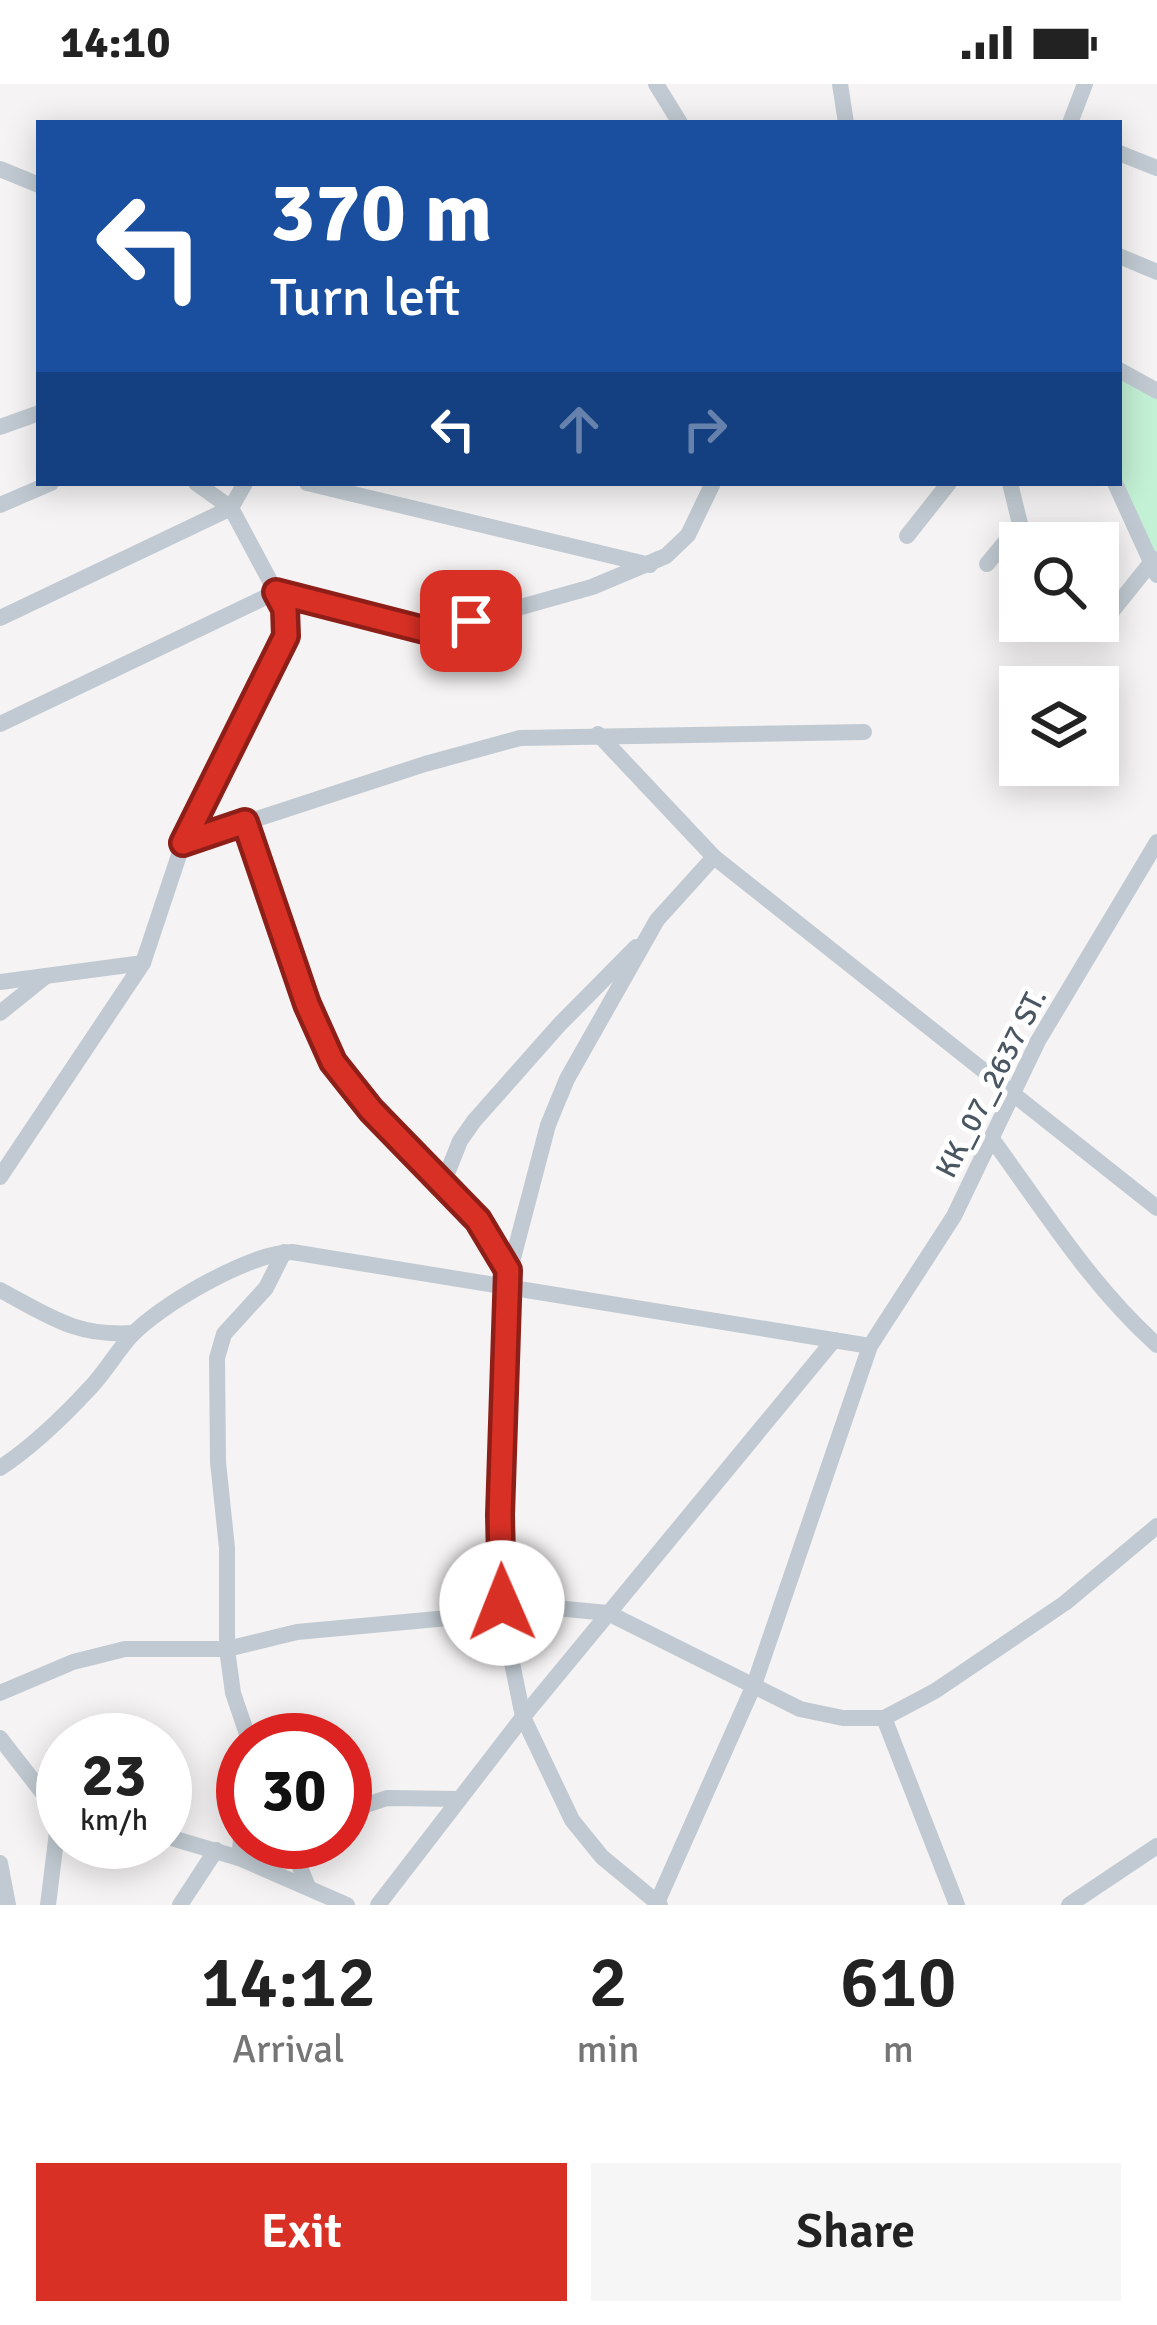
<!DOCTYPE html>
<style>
:root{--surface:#fff;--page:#f6f6f6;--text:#222;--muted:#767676;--accent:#d93025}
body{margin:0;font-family:Signika,sans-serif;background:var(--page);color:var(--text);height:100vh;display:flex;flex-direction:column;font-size:45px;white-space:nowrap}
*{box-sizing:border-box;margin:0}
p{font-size:39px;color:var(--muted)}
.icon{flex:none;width:66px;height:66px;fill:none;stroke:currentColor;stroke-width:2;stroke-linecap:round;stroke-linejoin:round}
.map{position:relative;height:1821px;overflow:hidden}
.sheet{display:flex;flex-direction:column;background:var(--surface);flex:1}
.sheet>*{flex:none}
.guide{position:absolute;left:36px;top:36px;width:1086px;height:366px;border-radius:0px;box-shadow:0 6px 30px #0003;background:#1a4fa0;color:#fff;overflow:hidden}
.tools{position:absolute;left:999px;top:438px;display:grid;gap:24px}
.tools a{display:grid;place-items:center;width:120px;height:120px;border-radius:0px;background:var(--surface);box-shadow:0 6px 30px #0003;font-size:60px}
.speed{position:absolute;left:36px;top:1629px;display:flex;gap:24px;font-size:60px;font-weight:700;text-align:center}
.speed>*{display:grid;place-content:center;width:156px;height:156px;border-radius:50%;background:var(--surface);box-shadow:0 6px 30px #0003;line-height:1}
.speed small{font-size:30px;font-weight:400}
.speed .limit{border:18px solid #d22;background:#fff;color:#111}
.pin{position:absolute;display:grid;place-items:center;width:102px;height:102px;color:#fff;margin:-51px;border-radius:24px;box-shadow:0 6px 18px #0006}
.me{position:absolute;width:132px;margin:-66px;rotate:359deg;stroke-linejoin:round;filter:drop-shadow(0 0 9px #0008)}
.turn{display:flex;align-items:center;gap:42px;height:252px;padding:0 36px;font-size:54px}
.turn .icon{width:156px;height:156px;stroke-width:2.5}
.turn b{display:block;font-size:84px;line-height:102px}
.lanes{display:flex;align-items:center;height:114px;padding:0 36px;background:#0003;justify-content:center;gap:60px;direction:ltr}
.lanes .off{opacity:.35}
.eta{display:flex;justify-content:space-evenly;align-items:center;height:204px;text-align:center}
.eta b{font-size:72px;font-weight:600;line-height:84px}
.action{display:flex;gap:24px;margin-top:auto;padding:24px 36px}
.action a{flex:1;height:138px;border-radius:0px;background:var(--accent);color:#fff;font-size:48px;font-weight:600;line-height:138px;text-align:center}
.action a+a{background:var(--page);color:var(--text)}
.status{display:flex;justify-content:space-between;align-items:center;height:84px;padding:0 60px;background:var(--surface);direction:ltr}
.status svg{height:33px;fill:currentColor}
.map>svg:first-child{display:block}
.green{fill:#c3f1d5}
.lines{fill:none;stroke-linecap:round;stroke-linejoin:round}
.minor{stroke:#c1cad2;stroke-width:16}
.route-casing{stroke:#8d1f18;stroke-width:30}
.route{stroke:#d93025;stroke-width:21}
.labels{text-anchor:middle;stroke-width:10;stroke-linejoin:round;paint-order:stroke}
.street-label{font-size:30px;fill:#4a5661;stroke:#fff}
</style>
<div class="status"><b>14:10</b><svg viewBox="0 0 49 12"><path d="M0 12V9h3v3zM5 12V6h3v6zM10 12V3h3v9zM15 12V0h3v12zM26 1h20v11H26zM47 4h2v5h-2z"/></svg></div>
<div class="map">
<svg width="1157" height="1821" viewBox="0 0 1157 1821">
<rect width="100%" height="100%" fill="#f5f3f3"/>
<polygon class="green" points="1119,286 1157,306 1157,470 1150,481 1119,399"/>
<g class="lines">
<g class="minor">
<polyline points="656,0 680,39"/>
<polyline points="840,0 846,39"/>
<polyline points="1070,39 1085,0"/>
<polyline points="1119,69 1157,84"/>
<polyline points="0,85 39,101"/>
<polyline points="1119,172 1157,188"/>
<polyline points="1119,286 1157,307"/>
<polyline points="0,343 39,329"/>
<polyline points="307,399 650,481"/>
<polyline points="1010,399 1020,440 1031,459"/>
<polyline points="1115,399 1157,491"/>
<polyline points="0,421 51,399"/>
<polyline points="907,452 949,399"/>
<polyline points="987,480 1020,440"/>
<polyline points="1113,526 1154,475"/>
<polyline points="0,534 231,424 245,399"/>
<polyline points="0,640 276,508 432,548 592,503 666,472 688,451 713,399"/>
<polyline points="598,650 714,773 1157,1124"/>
<polyline points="245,738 307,920 333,978 371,1026 452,1105 478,1136 508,1186"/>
<polyline points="183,759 286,552 285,525 231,424 196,399"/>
<polyline points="0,898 143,879"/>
<polyline points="0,929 46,892"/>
<path d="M992,1055C1044,1126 1091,1202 1157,1261"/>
<polyline points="0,1093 143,879 183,759 425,680 520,654 864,648"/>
<polyline points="444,1097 460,1057 474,1037 559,941 636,863"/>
<path d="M0,1206C49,1232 76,1253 133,1249"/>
<path d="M0,1384C32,1363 64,1332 90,1304C105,1288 116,1269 130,1253C159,1221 250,1169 292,1168L870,1262"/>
<polyline points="502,1519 608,1529 800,1625 843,1634 884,1634 935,1607 1065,1519 1157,1442"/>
<polyline points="0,1609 73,1578 125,1565 227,1565 297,1548 502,1529"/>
<polyline points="884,1634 957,1821"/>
<polyline points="0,1654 42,1708 63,1725"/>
<polyline points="249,1656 233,1609 227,1565 227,1464 218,1378 217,1274 224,1250 266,1204 284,1168"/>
<polyline points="345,1728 387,1714 459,1715"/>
<polyline points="165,1752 239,1774 347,1821"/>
<polyline points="290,1758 308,1803"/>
<polyline points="239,1774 243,1738"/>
<polyline points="0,1779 8,1821"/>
<polyline points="48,1821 60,1724"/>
<polyline points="180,1821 216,1766"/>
<polyline points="378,1821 523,1633 834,1256"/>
<polyline points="656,1821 754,1601 870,1262 954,1132 1038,957 1157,758"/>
<polyline points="660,1821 602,1773 572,1736 523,1633 502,1529 500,1431 506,1201 548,1041 567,995 657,836 714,773"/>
<polyline points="1069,1821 1157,1762"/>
</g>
</g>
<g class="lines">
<defs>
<polyline id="route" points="471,537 432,548 276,508 285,525 286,552 183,759 245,738 307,920 333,978 371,1026 478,1136 508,1186 500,1431 502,1519"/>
</defs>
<use href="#route" class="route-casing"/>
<use href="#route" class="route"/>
</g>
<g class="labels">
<g class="street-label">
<text transform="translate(991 999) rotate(-63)" y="10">KK_07_2637 ST.</text>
</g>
</g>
</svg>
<div class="tools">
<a><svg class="icon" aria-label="search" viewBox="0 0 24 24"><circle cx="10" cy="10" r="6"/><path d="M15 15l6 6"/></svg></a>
<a><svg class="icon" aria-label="layers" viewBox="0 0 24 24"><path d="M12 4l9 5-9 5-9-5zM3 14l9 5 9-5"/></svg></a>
</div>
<div class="speed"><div>23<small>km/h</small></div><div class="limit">30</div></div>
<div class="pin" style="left:471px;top:537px;background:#d93025"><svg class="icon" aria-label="arrive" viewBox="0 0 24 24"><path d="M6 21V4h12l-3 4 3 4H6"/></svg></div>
<svg class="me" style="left:502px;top:1519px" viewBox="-20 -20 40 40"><circle r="19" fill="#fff"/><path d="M0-13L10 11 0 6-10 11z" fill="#d93025"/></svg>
<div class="guide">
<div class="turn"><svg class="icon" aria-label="left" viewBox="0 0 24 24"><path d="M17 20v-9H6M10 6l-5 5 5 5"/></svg><div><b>370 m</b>Turn left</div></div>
<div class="lanes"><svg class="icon" aria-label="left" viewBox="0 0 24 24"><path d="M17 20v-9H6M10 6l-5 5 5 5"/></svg><svg class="icon off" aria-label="ahead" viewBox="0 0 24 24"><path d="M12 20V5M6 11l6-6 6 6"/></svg><svg class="icon off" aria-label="right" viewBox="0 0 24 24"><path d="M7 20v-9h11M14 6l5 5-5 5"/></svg></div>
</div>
</div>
<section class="sheet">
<div class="eta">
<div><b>14:12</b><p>Arrival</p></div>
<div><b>2</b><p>min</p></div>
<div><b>610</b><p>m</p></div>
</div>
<div class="action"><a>Exit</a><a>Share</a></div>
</section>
